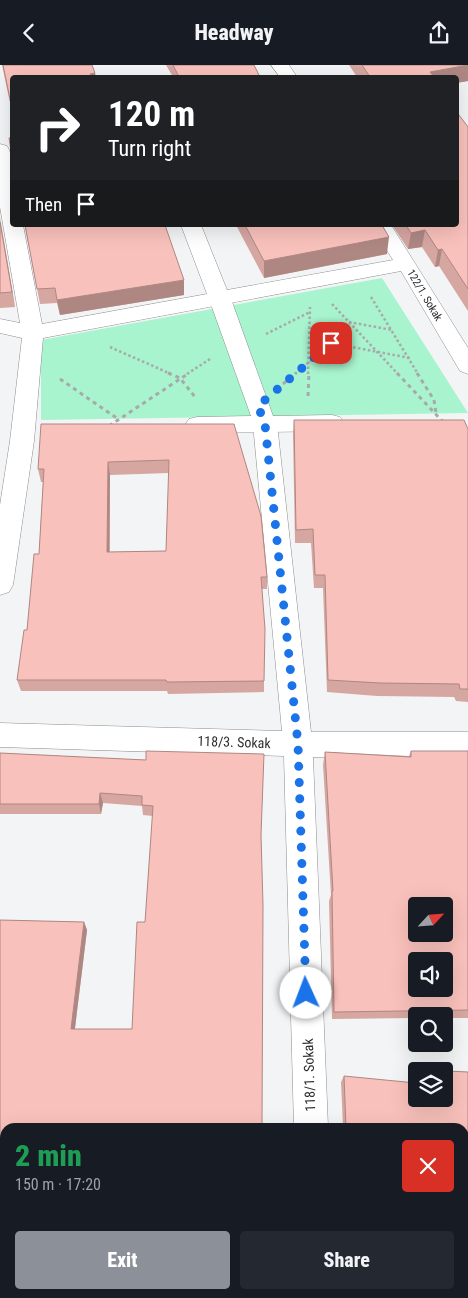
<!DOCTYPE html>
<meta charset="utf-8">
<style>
:root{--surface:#171b24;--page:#242831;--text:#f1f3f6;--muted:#9ea1a6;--accent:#8c9099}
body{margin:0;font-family:"Roboto Condensed",sans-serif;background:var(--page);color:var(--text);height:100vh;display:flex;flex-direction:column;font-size:19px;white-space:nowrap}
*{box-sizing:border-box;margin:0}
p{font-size:16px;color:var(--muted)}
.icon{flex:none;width:28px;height:28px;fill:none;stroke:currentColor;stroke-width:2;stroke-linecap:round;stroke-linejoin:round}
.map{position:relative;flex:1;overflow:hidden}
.details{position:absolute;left:0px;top:1058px;width:469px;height:176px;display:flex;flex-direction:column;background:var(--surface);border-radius:15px 15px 0 0;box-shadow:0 5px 20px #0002}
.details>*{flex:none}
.banner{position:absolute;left:10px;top:10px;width:449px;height:152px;border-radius:5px;box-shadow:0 5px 20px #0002;background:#202124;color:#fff;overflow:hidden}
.needle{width:32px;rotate:64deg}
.fabs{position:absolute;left:408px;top:832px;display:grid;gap:10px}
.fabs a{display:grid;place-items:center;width:45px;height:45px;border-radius:5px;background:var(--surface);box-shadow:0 5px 20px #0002;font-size:25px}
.pin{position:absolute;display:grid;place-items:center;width:42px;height:42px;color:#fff;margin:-21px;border-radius:10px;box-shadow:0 2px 8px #0006}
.me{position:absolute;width:55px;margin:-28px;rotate:358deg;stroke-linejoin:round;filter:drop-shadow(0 0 4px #0008)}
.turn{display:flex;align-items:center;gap:18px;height:105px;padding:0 15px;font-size:22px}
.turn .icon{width:65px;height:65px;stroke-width:2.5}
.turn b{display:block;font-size:35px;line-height:42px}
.then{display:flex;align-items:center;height:48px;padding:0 15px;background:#0003;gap:10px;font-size:19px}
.round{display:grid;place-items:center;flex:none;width:52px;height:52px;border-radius:5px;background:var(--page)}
.summary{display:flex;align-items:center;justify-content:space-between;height:85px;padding:0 15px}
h1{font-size:30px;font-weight:800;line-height:38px;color:#1e9e55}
.cta{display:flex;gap:10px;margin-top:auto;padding:10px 15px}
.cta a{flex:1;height:58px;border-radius:5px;background:var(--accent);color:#fff;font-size:20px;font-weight:800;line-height:58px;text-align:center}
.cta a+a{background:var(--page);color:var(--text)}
header{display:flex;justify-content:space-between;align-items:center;height:65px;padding:0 15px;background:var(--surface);font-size:22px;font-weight:800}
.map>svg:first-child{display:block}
.green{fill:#a8f4ce}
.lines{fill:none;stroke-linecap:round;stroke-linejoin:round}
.pedestrian-casing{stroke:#8d8d8f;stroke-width:1}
.minor-casing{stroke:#8d8d8f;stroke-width:1}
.path-far1{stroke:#a8a9aa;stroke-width:2.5;stroke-dasharray:2.5 2.5;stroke-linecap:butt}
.path{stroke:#a8a9aa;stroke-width:3;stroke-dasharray:4 4;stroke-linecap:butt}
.pedestrian{fill:#fff;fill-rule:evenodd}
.minor{fill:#fff;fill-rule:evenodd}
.wall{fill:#d6a6a1;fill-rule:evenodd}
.shaded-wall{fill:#ae8783}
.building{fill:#f9c1bb;stroke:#ae8783;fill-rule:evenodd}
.route{stroke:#1a73e8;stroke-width:9;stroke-dasharray:0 16.2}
.labels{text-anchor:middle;stroke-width:5;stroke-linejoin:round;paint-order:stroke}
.far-street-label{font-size:11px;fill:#2f2f30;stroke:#fff}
.street-label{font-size:14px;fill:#2f2f30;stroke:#fff}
</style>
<header><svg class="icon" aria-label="back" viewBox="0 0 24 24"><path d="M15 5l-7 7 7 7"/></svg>Headway<svg class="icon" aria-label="share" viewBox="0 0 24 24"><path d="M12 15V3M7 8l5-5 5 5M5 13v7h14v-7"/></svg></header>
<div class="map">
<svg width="468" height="1233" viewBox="0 0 468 1233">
<rect width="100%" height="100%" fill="#f3f4f5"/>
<polygon class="green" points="382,213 468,348 41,355 41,275"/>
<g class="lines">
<defs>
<polygon id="pedestrian" points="220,227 227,229 231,234 273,351 332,350 340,352 344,358 340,364 332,366 197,368 189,366 185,360 189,354 197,352 251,351 209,234 213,229"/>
<g id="minor">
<polygon points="271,0 289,0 297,12 280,12"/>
<path d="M0,79L7,81C18,97 12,140 12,160H23L42,259L207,229L181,160H201L227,225L393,195L371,160H391L468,283V309L460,306L401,206L43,273L34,376L13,520L9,527L0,530V440L10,376L22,273L0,268V254L20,258L0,142Z"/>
<polygon points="265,351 273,353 277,359 311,667 468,667 468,693 313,692 328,1062 294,1062 284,691 0,682 0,658 282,666 253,359 257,353"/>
<rect x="0" y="1135" width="5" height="36"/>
<polygon points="464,1180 468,1181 468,1219 464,1218"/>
</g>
</defs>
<use href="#pedestrian" class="pedestrian-casing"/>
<use href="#minor" class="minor-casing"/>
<g class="path-far1">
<polyline points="371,232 418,309"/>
<polyline points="332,239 398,309"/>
<polyline points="349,257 392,265"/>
<polyline points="266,269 310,247"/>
<polyline points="110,282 171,309"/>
<polyline points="187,309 210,294"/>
<polyline points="295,309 331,278 410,293"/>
<polyline points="308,309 310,242"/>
</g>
<g class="path">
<polyline points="168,308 180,313 195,332"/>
<polyline points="397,308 444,358"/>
<polyline points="417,308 434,335 436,348"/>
<polyline points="60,314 118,354"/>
<polyline points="283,319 296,308"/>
<polyline points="308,331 309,308"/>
<polyline points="109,361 189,308"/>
</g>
<use href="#pedestrian" class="pedestrian"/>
<use href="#minor" class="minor"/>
</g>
<g class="wall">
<polygon points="2,0 92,0 12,12 12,47"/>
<polygon points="166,0 254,0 260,12 173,12"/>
<polygon points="349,0 468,0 468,16 456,18 456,12 357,12"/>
<polygon points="468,62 468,246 439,201 435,202 422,182 408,184 392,160 456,160"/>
<polygon points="0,153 15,242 0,243"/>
<polygon points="25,160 184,230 60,250 57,238 40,239"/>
<polygon points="236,160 382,160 387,189 264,213"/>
<polygon points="294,355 468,364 468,637 456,636 454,632 377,631 327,627 323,523 314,523 311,478 295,478 293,369"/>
<path d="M234,359L267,512V524H262L264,616V627L168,629L167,626H21L17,615L27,565L39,489L43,417H41L38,404ZM169,408L166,486L110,487V410Z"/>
<polygon points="411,686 468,686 468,953 444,953 444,951 416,951 416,953 332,954 329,836 331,830 323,700 325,687 409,691"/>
<polygon points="0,688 146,695 261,770 262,1062 5,1062 5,1088 0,1087 0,855 84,857 87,865 75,964 132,964 145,857 153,751 143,750 142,741 103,738 101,749 0,749"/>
<polygon points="426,1005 468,1007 468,1143 464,1143 464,1062 343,1062 341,1017 344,1011 416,1034 444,1006 425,1006"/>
<polygon points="455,1229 464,1229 468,1233 455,1233"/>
</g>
<g class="shaded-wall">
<polygon points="468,0 468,16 456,18 456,12 430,12 430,7"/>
<polygon points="95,8 96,12 91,12 90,9"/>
<polygon points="0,153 15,242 12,227"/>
<polygon points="425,165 422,182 408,184 411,168"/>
<polygon points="389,172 387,189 264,213 264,196"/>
<polygon points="442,184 439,201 435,202 438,185"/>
<polygon points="184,215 184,230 60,250 57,235"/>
<polygon points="108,397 110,410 109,499 107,487"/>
<polygon points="100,728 103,738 101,749 99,739"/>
<polygon points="84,857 87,865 74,970 71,964"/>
</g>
<g class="building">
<polygon points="3,0 92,0 95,8 90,9 92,12 12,12 12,44"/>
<polygon points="173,0 254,0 260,12 179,12"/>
<polygon points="362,0 468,0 430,7 434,12 370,12"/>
<polygon points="456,46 468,62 468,224 442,184 438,185 425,165 411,168 406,160 456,160"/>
<polygon points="12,72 12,143 11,143 12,92 9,73"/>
<polygon points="0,157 12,227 0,228"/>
<polygon points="25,160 165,160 184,215 57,235 55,223 37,224"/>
<polygon points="245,160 382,160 389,172 264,196"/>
<polygon points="294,355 464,355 468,364 468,624 460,624 459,619 380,618 328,615 325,510 315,510 313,464 296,465"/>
<path d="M41,359H234L261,451L267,512H261L265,564L264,616L167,617L166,615H17L24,565H27L34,489H39L44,404H38ZM169,395L166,486L107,487L108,397Z"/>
<polygon points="146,686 264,689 261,770 263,840 262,1062 5,1062 5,1084 0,1084 0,855 84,857 71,964 132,964 137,857 145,857 153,741 142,740 142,731 100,728 99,739 0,739 0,688 146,695"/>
<path d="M411,686H468V945L334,947L332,826H333L325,687L411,692ZM416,841H444V869H416ZM416,896H444V924H416Z"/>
<polygon points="426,1005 468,1007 468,1139 464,1139 464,1062 346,1062 344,1011 416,1018 416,1034 444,1034 444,1006 426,1006"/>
<polygon points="5,1193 5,1229 370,1229 370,1233 0,1233 0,1194"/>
<polygon points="464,1222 468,1223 468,1233 460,1233 461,1229 464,1229"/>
</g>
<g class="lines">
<polyline class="route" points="306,928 298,679 265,359 258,341 331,278"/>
</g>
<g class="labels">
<g class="far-street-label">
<text transform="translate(425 230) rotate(59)" y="4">122/1. Sokak</text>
</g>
<g class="street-label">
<text transform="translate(234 677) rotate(2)" y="5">118/3. Sokak</text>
<text transform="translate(309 1010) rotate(-92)" y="5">118/1. Sokak</text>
</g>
</g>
</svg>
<div class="fabs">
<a><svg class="needle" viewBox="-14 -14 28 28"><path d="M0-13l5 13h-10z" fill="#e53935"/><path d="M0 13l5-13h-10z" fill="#9ea1a6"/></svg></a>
<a><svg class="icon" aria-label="sound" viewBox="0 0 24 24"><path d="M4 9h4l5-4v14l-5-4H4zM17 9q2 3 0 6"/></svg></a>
<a><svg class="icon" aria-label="search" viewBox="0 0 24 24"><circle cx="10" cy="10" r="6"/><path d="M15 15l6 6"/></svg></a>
<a><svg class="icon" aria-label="layers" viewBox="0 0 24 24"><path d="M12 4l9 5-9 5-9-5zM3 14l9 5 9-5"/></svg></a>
</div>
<div class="pin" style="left:331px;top:278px;background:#d93025"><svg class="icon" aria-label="arrive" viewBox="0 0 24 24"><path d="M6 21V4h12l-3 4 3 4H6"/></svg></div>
<svg class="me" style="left:306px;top:928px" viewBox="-20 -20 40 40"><circle r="19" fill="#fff"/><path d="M0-13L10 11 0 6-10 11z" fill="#1a73e8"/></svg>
<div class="banner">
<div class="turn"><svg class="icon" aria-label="right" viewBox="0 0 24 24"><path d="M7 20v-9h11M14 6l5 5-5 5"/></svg><div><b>120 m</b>Turn right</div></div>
<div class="then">Then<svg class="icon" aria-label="arrive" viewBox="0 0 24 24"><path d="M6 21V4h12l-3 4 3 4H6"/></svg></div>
</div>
<section class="details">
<div class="summary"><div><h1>2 min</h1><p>150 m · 17:20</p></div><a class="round" style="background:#d93025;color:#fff"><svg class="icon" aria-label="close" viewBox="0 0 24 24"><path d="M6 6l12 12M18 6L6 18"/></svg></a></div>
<div class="cta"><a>Exit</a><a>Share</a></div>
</section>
</div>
